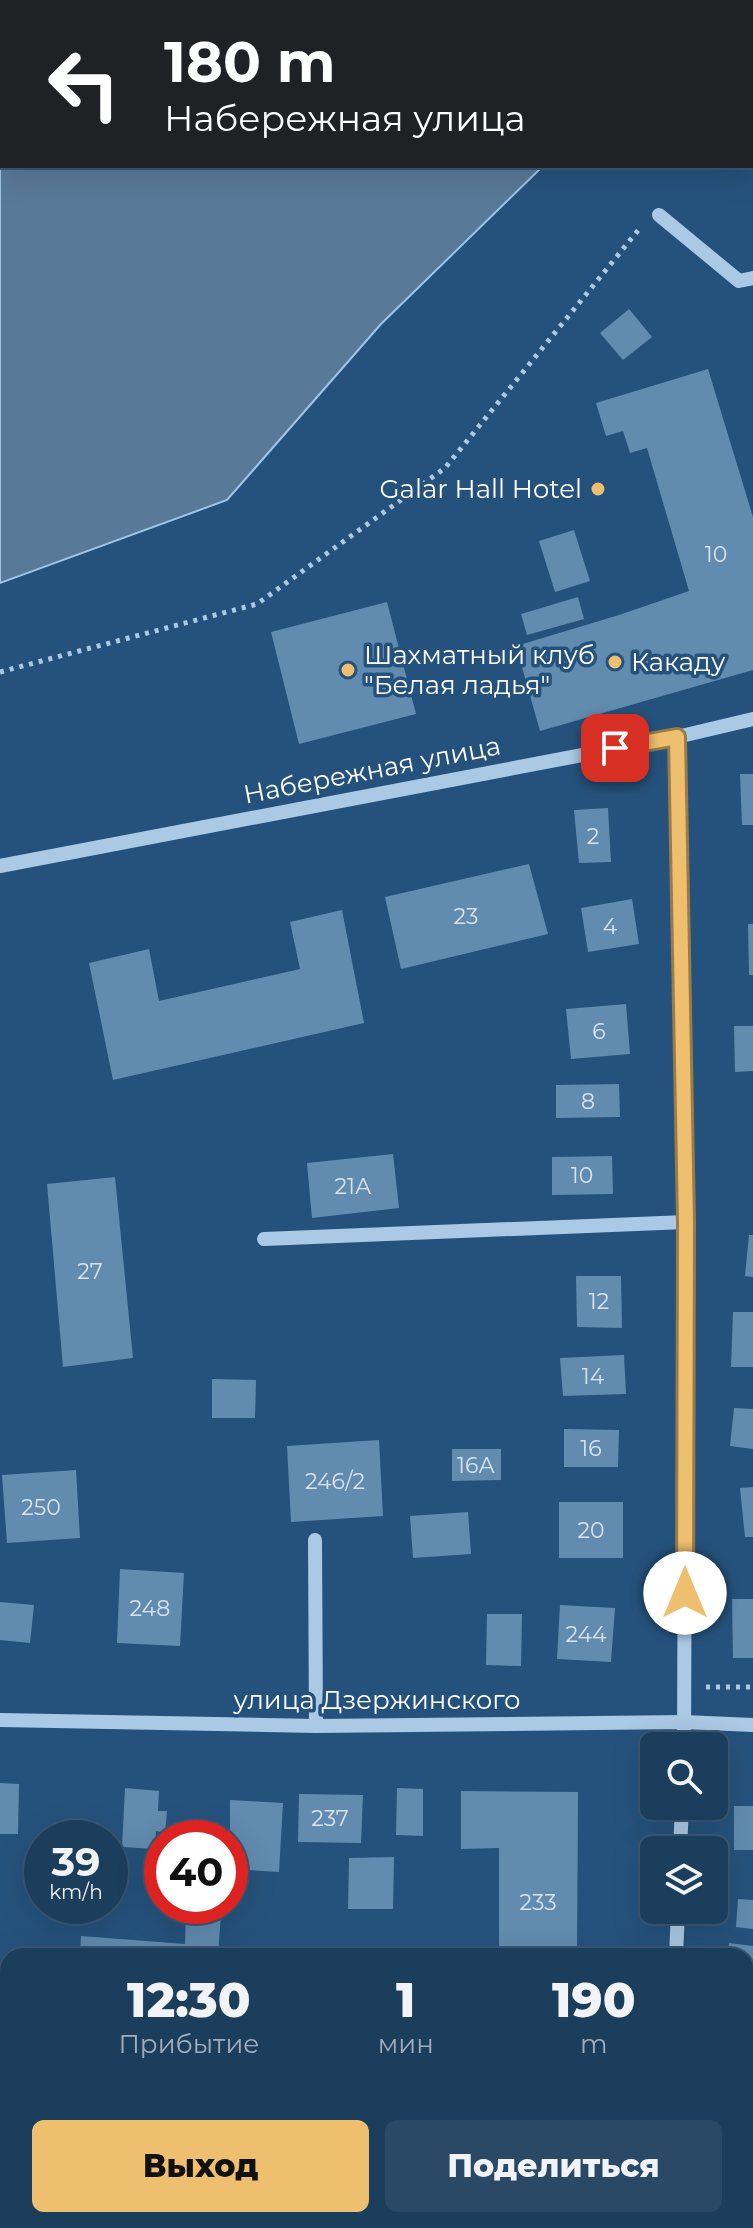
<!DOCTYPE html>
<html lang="ru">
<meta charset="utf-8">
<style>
:root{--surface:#1c3e5d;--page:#294966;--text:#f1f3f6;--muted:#a0aebc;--line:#3a5772;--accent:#eebf6e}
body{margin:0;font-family:Montserrat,sans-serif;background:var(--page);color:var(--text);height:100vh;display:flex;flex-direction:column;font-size:30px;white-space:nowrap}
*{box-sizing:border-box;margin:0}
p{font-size:26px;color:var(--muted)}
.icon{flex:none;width:44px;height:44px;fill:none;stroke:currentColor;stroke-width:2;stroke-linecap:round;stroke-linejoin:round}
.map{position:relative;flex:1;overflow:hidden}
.drawer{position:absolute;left:0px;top:1948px;width:754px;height:280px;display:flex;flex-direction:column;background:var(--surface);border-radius:24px 24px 0 0;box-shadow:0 8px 32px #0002,0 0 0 2px var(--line)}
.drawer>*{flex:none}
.guide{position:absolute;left:0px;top:0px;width:754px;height:168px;box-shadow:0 8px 32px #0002,0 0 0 2px var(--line);background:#202124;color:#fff;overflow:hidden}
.fabs{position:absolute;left:640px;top:1732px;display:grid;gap:16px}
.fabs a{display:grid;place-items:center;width:88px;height:88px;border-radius:12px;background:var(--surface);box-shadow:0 8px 32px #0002,0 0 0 2px var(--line);font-size:40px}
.speed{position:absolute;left:24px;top:1820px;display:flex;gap:16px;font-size:40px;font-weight:700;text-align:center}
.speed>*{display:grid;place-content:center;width:104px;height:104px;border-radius:50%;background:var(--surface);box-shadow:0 8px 32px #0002,0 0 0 2px var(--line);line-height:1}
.speed small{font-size:20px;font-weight:400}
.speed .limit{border:12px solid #d22;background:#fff;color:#111}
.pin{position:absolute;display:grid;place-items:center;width:68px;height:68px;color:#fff;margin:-34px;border-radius:16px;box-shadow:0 4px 12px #0006}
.me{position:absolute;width:88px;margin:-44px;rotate:0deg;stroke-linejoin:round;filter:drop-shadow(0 0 6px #0008)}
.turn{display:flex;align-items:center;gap:28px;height:168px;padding:0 32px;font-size:36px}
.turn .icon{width:104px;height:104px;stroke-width:2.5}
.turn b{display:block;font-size:56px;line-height:68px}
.eta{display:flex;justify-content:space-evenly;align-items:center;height:136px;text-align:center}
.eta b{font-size:48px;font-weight:800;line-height:56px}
.action{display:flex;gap:16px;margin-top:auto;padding:16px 32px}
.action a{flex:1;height:92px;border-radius:12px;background:var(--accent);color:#111;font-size:32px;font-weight:800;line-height:92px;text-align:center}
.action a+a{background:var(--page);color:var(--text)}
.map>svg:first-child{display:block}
.water{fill:#597998;stroke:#9ec5e6;stroke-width:2}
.building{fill:#618baf}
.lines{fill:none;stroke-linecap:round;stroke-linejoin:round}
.path{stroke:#aac9e5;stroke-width:5;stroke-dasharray:4 6;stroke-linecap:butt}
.minor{stroke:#aac9e5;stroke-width:14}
.route-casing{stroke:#9b7c48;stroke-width:20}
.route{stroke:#eebf6e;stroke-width:14}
.poi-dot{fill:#eebf6e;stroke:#25527c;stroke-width:3}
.labels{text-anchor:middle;stroke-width:7;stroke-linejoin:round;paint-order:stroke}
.number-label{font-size:22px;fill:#d8e2eb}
.poi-label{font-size:26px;fill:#fff;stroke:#25527c;text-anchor:start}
.street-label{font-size:26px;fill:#fff;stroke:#25527c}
</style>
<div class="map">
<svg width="753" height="2228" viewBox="0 0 753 2228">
<rect width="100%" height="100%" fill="#25527c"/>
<polygon class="water" points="0,0 715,0 2,2 2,166 543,166 381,324 227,500 0,583"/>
<g class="building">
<polygon points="629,309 652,337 623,360 600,333"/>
<polygon points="708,369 753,517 753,670 540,731 516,646 619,615 689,591 647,448 630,453 623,431 606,436 596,403"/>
<polygon points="574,530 590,581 555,592 539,541"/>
<polygon points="578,597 584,619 527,635 521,614"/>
<polygon points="387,602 416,714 299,744 271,632"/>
<polygon points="740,774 753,774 753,825 742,825"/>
<polygon points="608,808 611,862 579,863 574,810"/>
<polygon points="529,864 548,934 401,969 385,897"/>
<polygon points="632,899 639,944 588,952 581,908"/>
<polygon points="342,910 364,1023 113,1080 89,963 149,949 159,1001 300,969 290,922"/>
<polygon points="748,924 753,924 753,975 749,975"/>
<polygon points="626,1004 630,1054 571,1059 566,1009"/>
<polygon points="734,1026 753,1026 753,1071 735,1072"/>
<polygon points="619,1084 620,1117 556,1118 556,1085"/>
<polygon points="393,1154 399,1208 312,1218 307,1163"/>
<polygon points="612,1156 613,1194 552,1195 552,1157"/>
<polygon points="115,1177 133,1358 63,1367 47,1184"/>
<polygon points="749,1235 753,1235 753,1277 745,1276"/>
<polygon points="576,1276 621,1276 622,1328 577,1327"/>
<polygon points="733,1312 753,1312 753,1367 731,1367"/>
<polygon points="624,1355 626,1394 563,1396 560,1358"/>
<polygon points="212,1379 256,1380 255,1418 212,1418"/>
<polygon points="734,1408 753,1409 753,1449 730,1446"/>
<polygon points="564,1429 619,1430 618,1467 564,1467"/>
<polygon points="379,1440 383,1516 291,1522 287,1446"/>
<polygon points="452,1449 501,1449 501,1480 452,1481"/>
<polygon points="76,1470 80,1538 7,1543 2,1475"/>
<polygon points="753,1487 753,1537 745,1537 740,1488"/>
<rect x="559" y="1502" width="64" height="56"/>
<polygon points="468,1512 471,1554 413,1558 410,1516"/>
<polygon points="120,1569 184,1573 180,1646 117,1643"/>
<polygon points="732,1599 753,1599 753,1658 733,1658"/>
<polygon points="0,1602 34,1605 30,1643 0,1640"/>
<polygon points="560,1605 615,1608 611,1662 557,1659"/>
<polygon points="487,1614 522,1614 521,1666 486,1665"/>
<polygon points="0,1783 19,1784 18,1834 0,1834"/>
<polygon points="125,1788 159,1791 158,1811 167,1811 165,1833 156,1831 155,1849 122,1847"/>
<polygon points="397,1788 423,1789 423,1836 396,1835"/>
<polygon points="461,1791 578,1792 577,1956 499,1956 499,1848 461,1849"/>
<polygon points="299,1794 363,1795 361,1843 298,1842"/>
<polygon points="230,1800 283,1803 279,1872 230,1869"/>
<rect x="734" y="1806" width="19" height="44"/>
<polygon points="394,1857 393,1909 348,1909 349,1858"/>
<polygon points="738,1899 753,1900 753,1929 736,1927"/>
<polygon points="186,1913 221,1913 218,1956 80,1956 81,1936 185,1944"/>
<polygon points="729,1943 753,1946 753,1979 746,1978 746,1956 727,1956"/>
<rect x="746" y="2144" width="7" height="37"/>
<polygon points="0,2186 8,2186 8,2220 103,2222 103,2228 0,2228"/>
<polygon points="330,2220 378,2220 378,2228 329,2228"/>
<rect x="393" y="2220" width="87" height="8"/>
<rect x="484" y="2220" width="62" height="8"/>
</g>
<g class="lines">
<g class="path">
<polyline points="0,672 257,604 445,468 640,228"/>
<polyline points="706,1687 753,1687"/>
</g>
<g class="minor">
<polyline points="659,215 739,281 753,278"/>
<polyline points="677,737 686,1222 684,1746"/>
<polyline points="0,866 677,737 753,719"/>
<polyline points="264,1239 686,1222"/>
<polyline points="315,1540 316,1726"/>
<polyline points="0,1720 316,1726 684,1722 753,1725"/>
<polyline points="680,1850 682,1806"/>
<polyline points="676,1956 678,1910"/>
<polyline points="667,2228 667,2220"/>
</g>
</g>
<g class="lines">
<defs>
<polyline id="route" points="615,748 677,737 686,1222 685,1593"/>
</defs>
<use href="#route" class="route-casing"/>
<use href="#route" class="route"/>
</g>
<g class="poi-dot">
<circle cx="598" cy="489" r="8"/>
<circle cx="615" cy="662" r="8"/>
<circle cx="348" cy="670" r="8"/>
</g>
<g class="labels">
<g class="number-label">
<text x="716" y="562">10</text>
<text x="593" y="844">2</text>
<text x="466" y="924">23</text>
<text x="610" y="934">4</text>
<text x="599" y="1039">6</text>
<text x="588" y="1109">8</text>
<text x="582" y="1183">10</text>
<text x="353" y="1194">21А</text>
<text x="90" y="1279">27</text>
<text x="599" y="1309">12</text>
<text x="593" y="1384">14</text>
<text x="591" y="1456">16</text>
<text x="476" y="1473">16А</text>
<text x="335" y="1489">246/2</text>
<text x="41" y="1515">250</text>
<text x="591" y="1538">20</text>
<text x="150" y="1616">248</text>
<text x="586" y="1642">244</text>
<text x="330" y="1826">237</text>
<text x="538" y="1910">233</text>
</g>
<g class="poi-label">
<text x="582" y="498" text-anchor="end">Galar Hall Hotel</text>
<text x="364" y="664">Шахматный клуб<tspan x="364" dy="30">"Белая ладья"</tspan></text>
<text x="631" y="671">Какаду</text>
</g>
<g class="street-label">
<text transform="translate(372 770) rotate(-11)" y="9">Набережная улица</text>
<text x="377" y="1709">улица Дзержинского</text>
</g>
</g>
</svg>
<div class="fabs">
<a><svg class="icon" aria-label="search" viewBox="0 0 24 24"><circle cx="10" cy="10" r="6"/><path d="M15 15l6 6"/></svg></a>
<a><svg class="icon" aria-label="layers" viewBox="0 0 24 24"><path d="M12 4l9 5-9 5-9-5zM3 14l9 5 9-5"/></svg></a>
</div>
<div class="speed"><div>39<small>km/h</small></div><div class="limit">40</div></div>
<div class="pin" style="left:615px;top:748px;background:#d93025"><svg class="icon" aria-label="arrive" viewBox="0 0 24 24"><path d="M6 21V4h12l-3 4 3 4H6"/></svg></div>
<svg class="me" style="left:685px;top:1593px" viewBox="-20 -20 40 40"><circle r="19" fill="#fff"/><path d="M0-13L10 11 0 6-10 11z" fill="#eebf6e"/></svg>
<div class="guide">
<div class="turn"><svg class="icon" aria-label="left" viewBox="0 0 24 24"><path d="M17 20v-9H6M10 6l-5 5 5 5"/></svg><div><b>180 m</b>Набережная улица</div></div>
</div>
<section class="drawer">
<div class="eta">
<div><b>12:30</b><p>Прибытие</p></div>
<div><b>1</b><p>мин</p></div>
<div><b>190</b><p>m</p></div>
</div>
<div class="action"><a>Выход</a><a>Поделиться</a></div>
</section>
</div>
